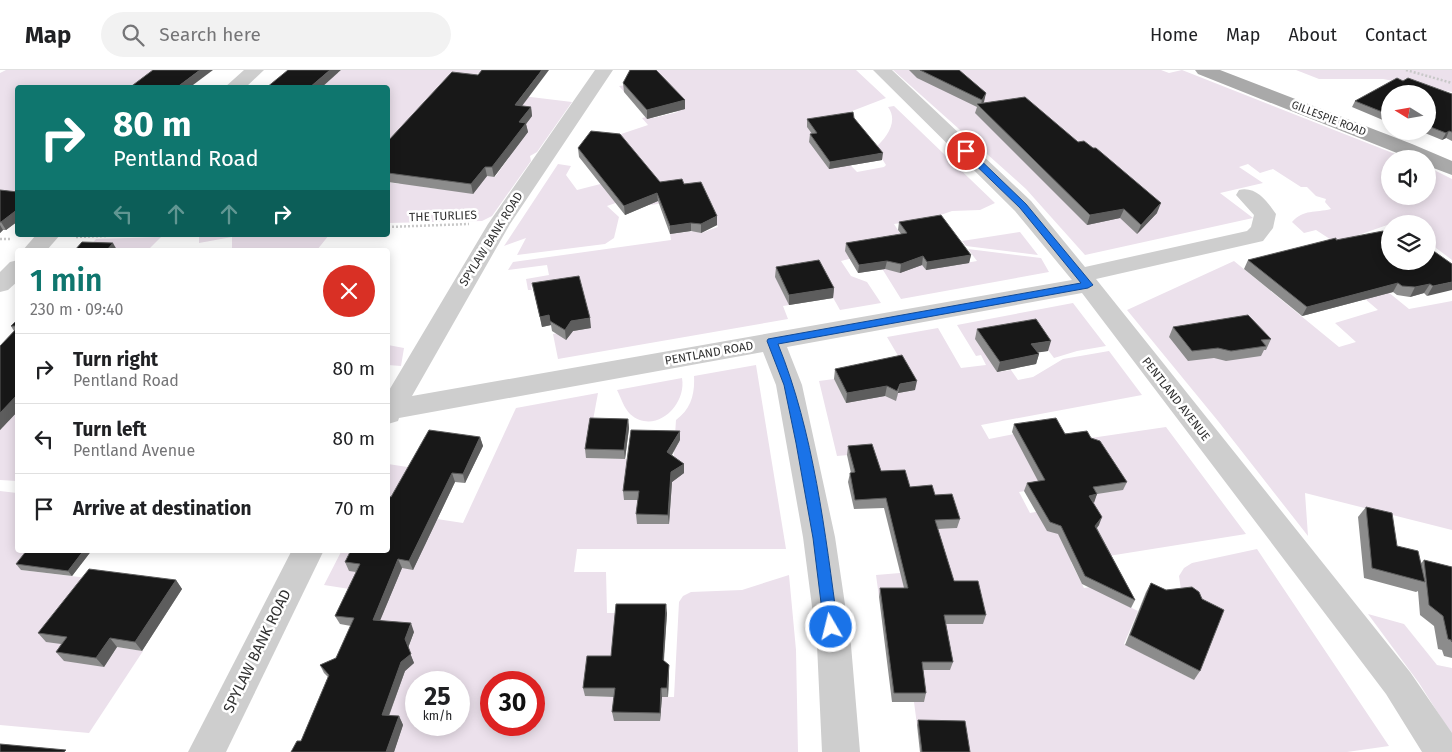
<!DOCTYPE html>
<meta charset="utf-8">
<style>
:root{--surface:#fff;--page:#f2f2f2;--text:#202124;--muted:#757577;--line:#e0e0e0;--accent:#0f766e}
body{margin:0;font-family:"Fira Sans",sans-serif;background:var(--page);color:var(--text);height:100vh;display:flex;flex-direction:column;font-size:19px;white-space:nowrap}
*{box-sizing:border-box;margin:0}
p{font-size:16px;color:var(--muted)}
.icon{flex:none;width:28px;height:28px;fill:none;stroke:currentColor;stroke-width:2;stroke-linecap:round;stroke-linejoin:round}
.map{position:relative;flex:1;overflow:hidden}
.sheet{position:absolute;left:15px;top:178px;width:375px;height:305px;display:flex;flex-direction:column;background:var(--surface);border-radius:5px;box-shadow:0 2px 12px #0003}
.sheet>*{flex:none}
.banner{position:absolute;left:15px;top:15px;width:375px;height:152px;border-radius:5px;box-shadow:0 2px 12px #0003;background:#0f766e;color:#fff;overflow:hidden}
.needle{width:32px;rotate:281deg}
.fabs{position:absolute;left:1381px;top:15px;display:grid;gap:10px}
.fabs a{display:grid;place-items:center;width:55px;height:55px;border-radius:50%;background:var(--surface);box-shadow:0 2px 12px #0003;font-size:25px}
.speed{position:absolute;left:405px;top:601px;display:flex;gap:10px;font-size:25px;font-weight:700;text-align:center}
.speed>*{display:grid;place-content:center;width:65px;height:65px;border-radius:50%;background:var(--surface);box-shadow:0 2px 12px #0003;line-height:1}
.speed small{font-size:12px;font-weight:400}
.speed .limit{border:8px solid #d22;background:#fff;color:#111}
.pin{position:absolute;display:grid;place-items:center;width:42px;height:42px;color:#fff;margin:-21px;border:2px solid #fff;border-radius:50%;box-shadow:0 1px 5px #0007}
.me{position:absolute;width:55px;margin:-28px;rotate:352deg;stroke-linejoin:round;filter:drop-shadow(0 0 4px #0008)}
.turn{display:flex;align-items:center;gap:18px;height:105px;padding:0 15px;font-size:22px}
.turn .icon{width:65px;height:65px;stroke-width:2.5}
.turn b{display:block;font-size:35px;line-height:42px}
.lanes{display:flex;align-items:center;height:48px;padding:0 15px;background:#0003;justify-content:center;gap:25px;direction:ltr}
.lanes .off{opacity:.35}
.round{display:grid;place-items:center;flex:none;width:52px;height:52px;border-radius:26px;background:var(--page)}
.overview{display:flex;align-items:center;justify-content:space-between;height:85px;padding:0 15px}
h1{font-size:30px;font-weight:600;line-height:38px;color:var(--accent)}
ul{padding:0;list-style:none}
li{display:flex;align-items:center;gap:15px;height:70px;padding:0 15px;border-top:1px solid var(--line)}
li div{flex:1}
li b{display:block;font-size:19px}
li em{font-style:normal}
header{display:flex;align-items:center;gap:30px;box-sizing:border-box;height:70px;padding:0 25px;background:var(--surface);border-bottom:1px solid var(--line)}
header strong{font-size:24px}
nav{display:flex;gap:28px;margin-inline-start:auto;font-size:18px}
.search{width:350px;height:45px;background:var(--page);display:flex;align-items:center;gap:12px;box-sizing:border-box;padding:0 18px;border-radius:28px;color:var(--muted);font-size:19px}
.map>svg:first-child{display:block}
.green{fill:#ece1ec;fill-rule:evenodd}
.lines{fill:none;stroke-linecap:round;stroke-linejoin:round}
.path{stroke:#c8c8c8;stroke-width:2.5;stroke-dasharray:2 2;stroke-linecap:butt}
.minor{fill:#cecece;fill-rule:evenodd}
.major{fill:#a9a9a9;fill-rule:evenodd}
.wall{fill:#8c8c8c}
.shaded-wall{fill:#5d5d5d}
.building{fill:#181818;stroke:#5d5d5d}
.route{fill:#1a73e8;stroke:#114b97}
.labels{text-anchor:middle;stroke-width:5;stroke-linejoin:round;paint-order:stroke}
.far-street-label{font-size:11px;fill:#313131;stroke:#fff}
.street-label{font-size:12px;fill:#313131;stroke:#fff}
.near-street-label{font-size:15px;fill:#313131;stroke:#fff}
</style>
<header>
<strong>Map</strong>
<div class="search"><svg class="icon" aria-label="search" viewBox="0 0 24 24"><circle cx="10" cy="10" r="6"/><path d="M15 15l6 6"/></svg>Search here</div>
<nav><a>Home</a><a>Map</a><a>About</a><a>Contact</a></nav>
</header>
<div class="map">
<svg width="1452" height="682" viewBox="0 0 1452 682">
<rect width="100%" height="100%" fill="#fff"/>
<g class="green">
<polygon points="6,0 166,0 161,3 203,9 180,7 164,18 18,18 18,126 0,128 0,3"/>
<polygon points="302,0 338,3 341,0 497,0 493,5 478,3 464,19 572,32 537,82 530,86 531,91 492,146 482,151 388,153 388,112 399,114 405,106 423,117 439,119 445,112 473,123 487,106 495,107 527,62 388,85 388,18 303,17"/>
<path d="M629,0H856L886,28L808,58C820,78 843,85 857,102L884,97L886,95L875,78C886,68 899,52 888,37L894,36L995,133L980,140L952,141L929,149L894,154L907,174L841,191L851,206L867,212L881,233L840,240L818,201L789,235L783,236L788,249L558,289L553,264L591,258L543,214L531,216L532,220H528L526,209L549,205L547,195L508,200L513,192L671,170L670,164L694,161L701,163L718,157L706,130H709L705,120L654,132L670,130C657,137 637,136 624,130L607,136L619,147L614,168L605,174L517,185L526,168L504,176L558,94L571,96L566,105L577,120L620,109L618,65L648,55L642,48L651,46L653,48L678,42L628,26L619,16L650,12L632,6Z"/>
<path d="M893,0H1161L1169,3L1182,0L1408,89H1390V126H1428V97L1452,109V190L1428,172V154L1401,152L1390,154L1336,173L1316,160L1304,163L1292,152C1304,139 1315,143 1331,139L1325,132L1326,129L1316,126L1307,117H1301L1273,99L1260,103L1248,94L1239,97L1263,113L1220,123L1253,148L1085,185L1026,119Z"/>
<polygon points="1296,0 1452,0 1452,22 1383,9 1319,9"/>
<polygon points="1020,162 1038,185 966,176 962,171"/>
<polygon points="329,165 317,180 232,180 232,167 199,173 199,166"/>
<polygon points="161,167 148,180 87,180 96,169"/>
<polygon points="968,179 1041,188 1049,202 901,229 878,192 898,202 905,200 916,186 926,200 977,191"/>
<polygon points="1234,191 1339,277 1356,272 1335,253 1378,240 1343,210 1366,204 1409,239 1452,231 1452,460 1305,423 1308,466 1218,351 1127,240"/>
<polygon points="1073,233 1106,276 1077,281 1054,288 1039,268 997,302 1011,300 1018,310 1033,307 1063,289 1109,281 1142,325 981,355 989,369 1025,362 1026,388 1042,418 1019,422 1030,443 1041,441 1040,448 1047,460 1087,422 1118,421 1120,415 1084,369 1166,357 1246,464 1071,492 1084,518 1118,513 1117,531 1138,541 1124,574 1194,610 1179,506 1184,498 1192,493 1257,479 1389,676 1347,682 967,682 963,656 917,655 914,632 923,631 919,600 950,600 908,527 879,527 876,505 900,503 899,496 943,493 933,459 957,458 877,411 871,383 837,386 819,311 834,309 846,333 885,326 897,327 897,323 915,320 910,306 887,267 938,258 961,298 986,295 981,285 976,286 957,255"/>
<polygon points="388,275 404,278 401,296 388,295"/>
<path d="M756,295L786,479H577L574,502H606L607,543H618L612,595L585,626L616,627L660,651L662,627H674L679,532L683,526L691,522L742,520L789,505L796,580L798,682H394L331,620L406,584L414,563L377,558L384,540L356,520L324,515L342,480H360L370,504L437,449L463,453L516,338L598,323L586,388L630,389L625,430H640L669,454L672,411L678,407L673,396L676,350C691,339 695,324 694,306ZM416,612H459V655H416ZM491,612H534V655H491Z"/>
<path d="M682,308C687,335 655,366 630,344C624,338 621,328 617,320Z"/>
<polygon points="17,340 17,411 0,410 0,353 6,354"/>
<polygon points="388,394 414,398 388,436"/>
<polygon points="0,421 17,423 18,480 36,480 21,500 96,509 75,576 104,597 117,577 143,581 89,663 0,655"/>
<polygon points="1368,544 1404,554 1437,595 1452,598 1452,665 1419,613"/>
</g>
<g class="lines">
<g class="path">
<polyline points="1406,0 1452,13"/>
<polyline points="388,157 469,154"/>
<polyline points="76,167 132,165"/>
<polyline points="0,169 12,169"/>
</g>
<g class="minor">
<polygon points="244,0 264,0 245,18 224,18"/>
<path d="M595,0H613L510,154L412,326L1072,210L1015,141L873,0H892L1031,131L1085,197L1247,161L1251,157L1254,145L1236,125L1239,120C1256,116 1267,131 1276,144L1273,158L1263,171L1096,209L1410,602L1452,663V682H1422L1386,624L1082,223L787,277L802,315L835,467L851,575L860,682H822L817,575L803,467L776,315L763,282L399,348L398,351L388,354V322L488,154Z"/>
<polygon points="36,165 60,165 47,180 23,180"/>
<polygon points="18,190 18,211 8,220 0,222 0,202 10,192"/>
<polygon points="292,480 324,480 226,682 188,682"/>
</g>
<polygon class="major" points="1195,0 1220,0 1412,74 1452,91 1452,105 1428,96 1428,89 1412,89 1198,4"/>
</g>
<g class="wall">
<polygon points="909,0 959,0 986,23 983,33 1157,143 1137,164 1120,148 1087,155 975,43 977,37 917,8"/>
<polygon points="1403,11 1452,24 1452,71 1446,68 1442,70 1420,61 1428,61 1428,24 1390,24 1390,53 1352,37 1355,31"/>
<polygon points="623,13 685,30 685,39 647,49 624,22"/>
<polygon points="522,36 531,37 532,46 526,54 528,62 494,107 487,106 473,124 388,112 388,71"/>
<polygon points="854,48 882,90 829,99 809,72 810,64 812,64 807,57 807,49"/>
<polygon points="578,78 660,112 684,114 717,155 701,163 691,161 670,164 658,131 625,145 579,87"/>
<polygon points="0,120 18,122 18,151 6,160 3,160 0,163"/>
<polygon points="899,152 971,185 969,193 926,200 922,195 900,203 885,199 858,203 845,181 846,173 901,164 898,160"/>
<polygon points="1336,170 1390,191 1452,194 1427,226 1424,223 1410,227 1397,225 1393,222 1302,246 1244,199 1248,190"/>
<polygon points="776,197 834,218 833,228 789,235 775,207"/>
<polygon points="532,213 591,258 573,261 566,270 552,261 551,255 542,257"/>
<polygon points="18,249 18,341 0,360 14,261 11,256"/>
<polygon points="1173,257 1271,269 1266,280 1264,280 1261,286 1226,291 1214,288 1188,291 1169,267"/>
<polygon points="977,259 1048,281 1038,282 1039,284 1036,294 997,302 975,269"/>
<polygon points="835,299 915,320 898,323 896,331 885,326 846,333 834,309"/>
<polygon points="628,349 629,358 625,389 586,388 585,379"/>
<polygon points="1014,354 1091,368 1127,412 1123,420 1097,424 1093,433 1099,455 1097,458 1135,530 1131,538 1082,514 1058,464 1047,461 1024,421 1027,413 1038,411 1012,362"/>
<polygon points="480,367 483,376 465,413 455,412 413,500 402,498 380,550 414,562 408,578 414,593 405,601 389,646 399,646 403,655 394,682 291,682 301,671 328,607 324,603 320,595 336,588 351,556 340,554 335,546 356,502 349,501 345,492 391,427"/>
<polygon points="680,370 672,385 684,394 684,403 672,412 669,454 637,454 636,444 638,430 624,430 623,421"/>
<polygon points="848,376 881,401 910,417 935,425 960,449 957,458 938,459 954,511 986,545 983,554 946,554 953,592 950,600 923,600 926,623 924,632 892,632 879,527 880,518 904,518 884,438 854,439 848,412 850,403 851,403 847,385"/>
<polygon points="1366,437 1397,476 1421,493 1424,490 1452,497 1452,588 1444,586 1442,580 1438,579 1434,556 1420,545 1418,521 1416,522 1364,508 1358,447"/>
<polygon points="92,480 72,506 21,500 16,494"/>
<polygon points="176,510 182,519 142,581 117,577 104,597 64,591 56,582 61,574 46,572 38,563"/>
<polygon points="1151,513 1166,520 1200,601 1194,610 1125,575 1146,522"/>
<polygon points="667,543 664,591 669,595 669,604 668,627 662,627 660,651 614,651 612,642 614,627 585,626 583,618 611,586"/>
<polygon points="918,650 970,682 920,682 917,655"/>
</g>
<g class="shaded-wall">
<polygon points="200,0 213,0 189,18 176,18"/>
<polygon points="330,0 341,0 321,18 309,18"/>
<polygon points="542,0 549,0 516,44 515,35"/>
<polygon points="986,23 984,32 980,39 982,30"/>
<polygon points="685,30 685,39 647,49 647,40"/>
<polygon points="531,37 532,46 526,54 528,62 494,107 492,97 519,52"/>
<polygon points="1449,61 1446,68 1442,70 1446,63"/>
<polygon points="883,83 882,90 829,99 830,92"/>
<polygon points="485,97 487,106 473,124 471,114"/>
<polygon points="657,123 658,131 625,145 624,136"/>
<polygon points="1161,133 1157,143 1137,164 1141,155"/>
<polygon points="18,139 18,151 6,160 1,152"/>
<polygon points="1124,139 1120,148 1087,155 1090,145"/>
<polygon points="717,146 717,155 701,163 701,154"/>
<polygon points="691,153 691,161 670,164 670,156"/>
<polygon points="0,155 3,160 0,163"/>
<polygon points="113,173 117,180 107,180"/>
<polygon points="971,185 969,193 926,200 927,192"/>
<polygon points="923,186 922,195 900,203 901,194"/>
<polygon points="887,191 885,199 858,203 859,195"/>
<polygon points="1452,212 1452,220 1427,226 1433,216"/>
<polygon points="1398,213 1393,222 1302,246 1307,237"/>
<polygon points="1430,214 1424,223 1410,227 1415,217"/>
<polygon points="834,218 833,228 789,235 789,225"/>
<polygon points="549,245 551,255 542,257 540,247"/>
<polygon points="590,248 591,258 573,261 566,270 565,260 571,251"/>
<polygon points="1051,271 1048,281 1028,284 1031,274"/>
<polygon points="1039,284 1036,294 997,302 1000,292"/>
<polygon points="917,311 915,320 898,323 896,331 900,314"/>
<polygon points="887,316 885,326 846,333 847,323"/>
<polygon points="18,324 18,341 0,360 0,343"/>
<polygon points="628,349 629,358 625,389 624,380"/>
<polygon points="680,361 680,370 668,391 667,382"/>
<polygon points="480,367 483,376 465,413 463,404"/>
<polygon points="684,394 684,403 672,412 669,454 668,445 671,402"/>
<polygon points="452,403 455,412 413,500 409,491"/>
<polygon points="1097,424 1094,433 1089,426"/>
<polygon points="1102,447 1099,455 1092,464 1095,456"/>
<polygon points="84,480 92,480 72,506 68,501"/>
<polygon points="398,489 402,498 377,558 373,550"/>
<polygon points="176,510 182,519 142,581 135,572"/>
<polygon points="666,534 667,543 663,598 663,590"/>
<polygon points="411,553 414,562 408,578 414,593 405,601 386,653 382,645 405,569"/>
<polygon points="110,568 117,577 104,597 96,588"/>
<polygon points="669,595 669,604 668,627 667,618"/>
<polygon points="661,618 662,627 660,651 660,643"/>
<polygon points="399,646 403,655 394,682 386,682"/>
</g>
<g class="building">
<polygon points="153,0 200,0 176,18 129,18"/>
<polygon points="288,0 330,0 309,18 266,18"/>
<polygon points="482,0 542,0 515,35 531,37 519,52 526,53 492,97 485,97 471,114 388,103 388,71 452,2 478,5"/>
<polygon points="630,0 656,0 685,30 647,40 623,13"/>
<polygon points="920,0 959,0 986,23 982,30"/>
<polygon points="1397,8 1403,11 1408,8 1452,24 1452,62 1449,61 1446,63 1428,56 1428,24 1390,24 1390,45 1355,31"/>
<polygon points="1025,27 1078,72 1084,71 1093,78 1096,78 1161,133 1141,155 1124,139 1090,145 977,34"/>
<polygon points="853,42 854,48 883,83 830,92 810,64 817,63 807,49"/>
<polygon points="591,61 620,64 660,112 682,109 684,114 701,112 717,146 701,154 691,153 670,156 657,123 624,136 578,78"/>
<polygon points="0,120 18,122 18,139 1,152 0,152"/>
<polygon points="941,145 971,185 927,192 923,186 901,194 887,191 859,195 846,173 907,163 899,152"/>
<polygon points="1383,161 1390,166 1390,191 1428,191 1428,177 1452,194 1452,212 1433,216 1430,214 1415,217 1402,216 1398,213 1307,237 1248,190 1336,168 1336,170"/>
<polygon points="82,172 113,173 107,180 75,180"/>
<polygon points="819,190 834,218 789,225 776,197"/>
<polygon points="579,206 590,248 571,251 565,260 550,251 549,245 540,247 532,213"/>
<polygon points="1248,245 1271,269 1261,270 1266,276 1231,281 1218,278 1192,281 1173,257"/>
<polygon points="18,249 18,256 11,256"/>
<polygon points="1036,249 1051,271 1031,274 1039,284 1000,292 977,259"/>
<polygon points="18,257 18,324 0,343 0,276"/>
<polygon points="902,285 917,311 900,314 897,321 887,316 847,323 835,299"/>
<polygon points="590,348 628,349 624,380 585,379"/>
<polygon points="1056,348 1065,364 1087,361 1091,368 1100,371 1127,412 1093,417 1097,424 1089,426 1102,447 1095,456 1135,530 1085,506 1061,456 1050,452 1027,413 1045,410 1014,354"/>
<polygon points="429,360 480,367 463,404 452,403 409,491 398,489 373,550 411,553 405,569 411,584 401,592 382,645 399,646 386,682 291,682 297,671 301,671 329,605 320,595 336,588 354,548 335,546 360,494 345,492 351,480 388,480 388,426 391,427"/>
<polygon points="631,360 680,361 667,382 684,394 671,402 668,445 636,444 639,421 623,421"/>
<polygon points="872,374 881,401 905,400 910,417 932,415 935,425 952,424 960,449 935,450 954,511 978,511 986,545 944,545 953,592 922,592 926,623 894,623 880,518 908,518 886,428 855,430 850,403 855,402 848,376"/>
<polygon points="1366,437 1392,443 1397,476 1418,481 1425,512 1372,498"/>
<polygon points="27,480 84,480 68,501 16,494"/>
<polygon points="1424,490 1452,497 1452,572 1451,570 1448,569 1443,546 1429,535"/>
<polygon points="89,499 176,510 135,572 110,568 96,588 56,582 67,567 38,563"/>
<polygon points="1151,513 1166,520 1192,517 1199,522 1202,529 1224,540 1200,601 1130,565"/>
<polygon points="616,534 666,534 663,590 669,595 667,618 661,618 660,643 612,642 615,618 583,618 587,586 611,586"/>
<polygon points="918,650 965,651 970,682 922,682"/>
<polygon points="0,674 66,680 64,682 0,682"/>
</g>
<path class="route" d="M963,79H969L1026,134L1093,215L1088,218L778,274C814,363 825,462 838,557L836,562L831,563L826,562L824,557L813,468L796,373L784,315L767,271L768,269L1081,213L1020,138L963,83Z"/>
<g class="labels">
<g class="far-street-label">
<text transform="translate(1329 48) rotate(21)" y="4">GILLESPIE ROAD</text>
</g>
<g class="street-label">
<text transform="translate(443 146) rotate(-2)" y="4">THE TURLIES</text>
<text transform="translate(491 169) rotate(-58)" y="4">SPYLAW BANK ROAD</text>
<text transform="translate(709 283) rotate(-10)" y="4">PENTLAND ROAD</text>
<text transform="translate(1176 329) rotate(52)" y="4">PENTLAND AVENUE</text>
</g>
<g class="near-street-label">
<text transform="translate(257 581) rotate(-64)" y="5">SPYLAW BANK ROAD</text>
</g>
</g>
</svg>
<div class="fabs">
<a><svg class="needle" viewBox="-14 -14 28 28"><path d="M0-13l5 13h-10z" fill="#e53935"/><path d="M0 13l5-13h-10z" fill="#757577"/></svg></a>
<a><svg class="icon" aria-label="sound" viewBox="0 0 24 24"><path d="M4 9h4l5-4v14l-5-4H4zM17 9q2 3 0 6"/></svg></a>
<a><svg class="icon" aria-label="layers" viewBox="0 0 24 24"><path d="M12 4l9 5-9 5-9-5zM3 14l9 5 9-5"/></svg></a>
</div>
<div class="speed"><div>25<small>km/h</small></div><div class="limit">30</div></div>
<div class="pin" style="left:966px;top:81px;background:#d93025"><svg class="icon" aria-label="arrive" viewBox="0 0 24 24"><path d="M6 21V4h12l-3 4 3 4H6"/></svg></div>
<svg class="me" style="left:831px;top:557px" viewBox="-20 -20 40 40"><circle r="17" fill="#1a73e8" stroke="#fff" stroke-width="3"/><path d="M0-11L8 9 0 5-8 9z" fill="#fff"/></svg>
<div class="banner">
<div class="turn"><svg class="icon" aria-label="right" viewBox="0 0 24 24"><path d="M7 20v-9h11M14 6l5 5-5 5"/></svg><div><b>80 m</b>Pentland Road</div></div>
<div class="lanes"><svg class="icon off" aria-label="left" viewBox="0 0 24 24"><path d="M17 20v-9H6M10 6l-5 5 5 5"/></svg><svg class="icon off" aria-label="ahead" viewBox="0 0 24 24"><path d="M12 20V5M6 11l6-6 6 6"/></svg><svg class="icon off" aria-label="ahead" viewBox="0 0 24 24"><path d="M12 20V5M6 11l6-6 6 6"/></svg><svg class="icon" aria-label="right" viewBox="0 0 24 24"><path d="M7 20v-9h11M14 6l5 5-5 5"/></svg></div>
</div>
<section class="sheet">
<div class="overview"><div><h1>1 min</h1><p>230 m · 09:40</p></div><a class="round" style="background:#d93025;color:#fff"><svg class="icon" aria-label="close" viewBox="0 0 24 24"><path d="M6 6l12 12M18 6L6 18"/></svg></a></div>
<ul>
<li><svg class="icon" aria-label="right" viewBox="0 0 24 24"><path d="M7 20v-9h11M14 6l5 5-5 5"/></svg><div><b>Turn right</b><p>Pentland Road</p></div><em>80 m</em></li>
<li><svg class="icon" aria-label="left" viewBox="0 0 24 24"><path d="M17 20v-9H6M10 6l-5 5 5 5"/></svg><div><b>Turn left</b><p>Pentland Avenue</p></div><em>80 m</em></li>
<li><svg class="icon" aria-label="arrive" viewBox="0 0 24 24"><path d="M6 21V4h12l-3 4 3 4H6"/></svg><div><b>Arrive at destination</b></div><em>70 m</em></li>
</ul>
</section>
</div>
